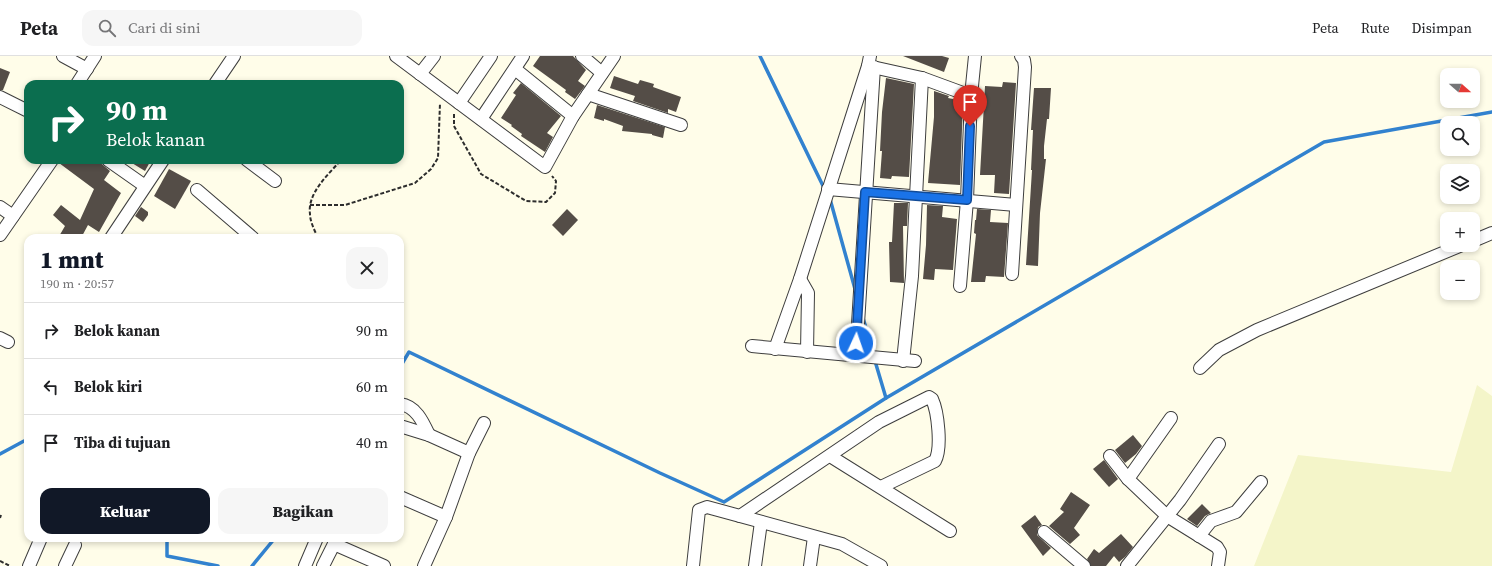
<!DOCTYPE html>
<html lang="id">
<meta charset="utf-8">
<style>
:root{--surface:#fff;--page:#f6f6f6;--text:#202124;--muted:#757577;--line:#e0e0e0;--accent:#111827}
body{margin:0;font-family:"Source Serif 4",serif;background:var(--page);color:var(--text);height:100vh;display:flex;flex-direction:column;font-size:15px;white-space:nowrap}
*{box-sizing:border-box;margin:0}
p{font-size:13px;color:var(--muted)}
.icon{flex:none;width:22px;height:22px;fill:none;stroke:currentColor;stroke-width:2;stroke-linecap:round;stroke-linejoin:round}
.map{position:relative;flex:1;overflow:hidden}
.details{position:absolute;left:24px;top:178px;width:380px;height:308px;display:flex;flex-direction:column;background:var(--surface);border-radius:12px;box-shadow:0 2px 6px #0003}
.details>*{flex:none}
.top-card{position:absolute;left:24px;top:24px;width:380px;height:84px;border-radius:12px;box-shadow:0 2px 6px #0003;background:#0b6e4f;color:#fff;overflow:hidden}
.needle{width:26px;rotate:111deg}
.buttons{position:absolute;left:1440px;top:12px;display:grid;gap:8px}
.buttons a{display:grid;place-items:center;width:40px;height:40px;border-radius:8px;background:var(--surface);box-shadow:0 2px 6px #0003;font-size:20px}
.pin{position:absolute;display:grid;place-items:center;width:34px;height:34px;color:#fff;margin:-41px -17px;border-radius:50% 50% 50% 0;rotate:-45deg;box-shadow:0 0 4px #0007}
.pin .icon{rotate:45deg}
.me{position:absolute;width:44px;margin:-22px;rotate:3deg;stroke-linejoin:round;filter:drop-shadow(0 0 3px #0008)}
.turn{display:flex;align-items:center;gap:14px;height:84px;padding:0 16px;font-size:18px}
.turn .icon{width:52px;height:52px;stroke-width:2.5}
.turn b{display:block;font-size:28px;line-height:34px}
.round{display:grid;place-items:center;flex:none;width:42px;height:42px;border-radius:12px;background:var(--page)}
.overview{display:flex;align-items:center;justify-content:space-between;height:68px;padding:0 16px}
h1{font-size:24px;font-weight:800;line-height:30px;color:var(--accent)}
.button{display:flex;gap:8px;margin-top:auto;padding:8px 16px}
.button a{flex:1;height:46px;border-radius:12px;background:var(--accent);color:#fff;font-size:16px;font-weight:800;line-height:46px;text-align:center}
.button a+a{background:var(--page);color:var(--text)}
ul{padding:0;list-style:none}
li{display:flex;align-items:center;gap:12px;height:56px;padding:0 16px;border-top:1px solid var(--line)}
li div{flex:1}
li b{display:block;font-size:15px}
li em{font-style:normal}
header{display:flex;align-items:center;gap:24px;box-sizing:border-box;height:56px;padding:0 20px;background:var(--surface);border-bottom:1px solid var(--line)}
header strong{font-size:19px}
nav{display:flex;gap:22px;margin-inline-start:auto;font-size:14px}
.search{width:280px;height:36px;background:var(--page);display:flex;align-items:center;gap:10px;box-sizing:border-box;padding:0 14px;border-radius:12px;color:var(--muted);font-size:15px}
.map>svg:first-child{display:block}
.farmland{fill:#f4f5c9}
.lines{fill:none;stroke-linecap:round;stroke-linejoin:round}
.stream{stroke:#3282cf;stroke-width:3.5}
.building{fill:#544d47}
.minor-casing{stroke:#3e3e3e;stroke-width:14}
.path{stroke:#2d2d2d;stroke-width:2;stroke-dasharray:4 2;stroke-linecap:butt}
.minor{stroke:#fff;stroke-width:12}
.route-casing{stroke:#114b97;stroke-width:10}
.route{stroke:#1a73e8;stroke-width:7}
</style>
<header>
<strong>Peta</strong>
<div class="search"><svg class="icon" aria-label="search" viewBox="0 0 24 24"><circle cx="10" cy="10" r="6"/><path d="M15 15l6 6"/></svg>Cari di sini</div>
<nav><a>Peta</a><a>Rute</a><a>Disimpan</a></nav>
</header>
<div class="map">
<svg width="1492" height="510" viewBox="0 0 1492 510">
<rect width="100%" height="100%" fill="#fffde9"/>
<polygon class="farmland" points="1477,329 1492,340 1492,510 1254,510 1298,399 1451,416"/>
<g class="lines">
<g class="stream">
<polyline points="760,0 825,134"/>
<polyline points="830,143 855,233"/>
<polyline points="863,262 874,299"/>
<polyline points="875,305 886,342"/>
<polyline points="400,311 409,296 660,417 724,446 886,342 1324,86 1492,56"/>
<polyline points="0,398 24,385 28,386"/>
<polyline points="167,482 167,500 218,510"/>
<polyline points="252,510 275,482"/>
</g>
</g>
<g class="building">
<polygon points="540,0 573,0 586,14 578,25 585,30 575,43 565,36 566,34 533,10"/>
<polygon points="903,0 942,0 949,2 944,16"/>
<polygon points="0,12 10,16 3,34 0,34"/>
<polygon points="614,20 638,28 640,24 654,28 653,31 681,41 676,56 668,53 668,57 633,45 635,40 610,32"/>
<polygon points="886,22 914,28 909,121 892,120 891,123 880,122 882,95 880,95 882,56"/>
<polygon points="1003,26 1016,27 1009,138 994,137 995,119 980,119 985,30 1002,31"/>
<polygon points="521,27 561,60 547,77 553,81 545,96 521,80 522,78 511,70 512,69 501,62 516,39 513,37"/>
<polygon points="1034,32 1051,32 1049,63 1047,63 1044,90 1044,103 1046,103 1040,157 1038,210 1026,209 1032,114 1031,114 1033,74 1031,74"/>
<polygon points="934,35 949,40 948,42 963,45 960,129 928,127 934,61"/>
<polygon points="597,49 665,71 663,82 652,79 652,78 622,75 623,70 604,63 604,65 594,62"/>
<polygon points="59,104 97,104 110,115 104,124 121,137 99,176 88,169 81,182 58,182 65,170 53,159 61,149 80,164 94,133 59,107"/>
<polygon points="127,104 151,104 145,115"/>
<polygon points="169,113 191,125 175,153 154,140"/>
<polygon points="894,147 908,147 907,170 903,170 904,227 890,226 889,186 892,186"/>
<polygon points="927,149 943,150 942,161 957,163 953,214 935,213 934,224 923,223 926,189"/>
<polygon points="141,151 148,156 148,159 143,166 135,160"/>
<polygon points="567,153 578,164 563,180 552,169"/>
<polygon points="977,153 991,154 990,166 1008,167 1004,221 986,220 985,226 971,226 976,178 974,177 975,164 976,164"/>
<polygon points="1133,379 1142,390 1136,398 1125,407 1115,394"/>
<polygon points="1104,404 1118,423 1109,431 1093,413"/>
<polygon points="1071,436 1090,449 1074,472 1080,479 1070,488 1049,470 1064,456 1060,453"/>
<polygon points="1202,448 1211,457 1205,460 1197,470 1187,463"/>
<polygon points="1035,459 1042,469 1038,471 1037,479 1051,492 1043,500 1021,470"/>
<polygon points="1121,478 1133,491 1125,501 1119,506 1114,500 1106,510 1091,510 1087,503 1094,493 1099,497"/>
</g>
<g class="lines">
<defs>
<g id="minor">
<polyline points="63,0 87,13"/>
<polyline points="396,0 545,111 573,60 614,0"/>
<polyline points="582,0 602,17"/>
<polyline points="870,0 868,10 922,22 971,40"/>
<polyline points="515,13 573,60"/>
<polyline points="420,18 434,0"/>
<polyline points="77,28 95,0"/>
<polyline points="215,28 234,0"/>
<polyline points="588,38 681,69"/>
<polyline points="0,41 28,55"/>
<polyline points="459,47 491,0"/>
<polyline points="481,63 523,0"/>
<polyline points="108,104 145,130"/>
<polyline points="247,104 275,125"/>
<polyline points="828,133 1016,149"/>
<polyline points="197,134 253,182"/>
<polyline points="0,151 13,160"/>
<polyline points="0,179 52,104"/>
<polyline points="111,182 163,104"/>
<polyline points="1473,185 1492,177"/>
<polyline points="1012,218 1025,11 1024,4 1021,0"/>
<polyline points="800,223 808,237 807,296"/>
<polyline points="960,230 967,144 971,40 975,0"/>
<polyline points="0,282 8,286"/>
<polyline points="752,290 915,305"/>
<polyline points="775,293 800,223 868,10"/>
<polyline points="856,300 874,11"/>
<polyline points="903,305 912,220 922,22"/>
<polyline points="1200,312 1219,294 1257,274 1462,189"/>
<path d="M400,348C416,350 423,366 429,379"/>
<polyline points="400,370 429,379 469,397"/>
<polyline points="830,400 950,475"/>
<polyline points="1110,400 1128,423 1167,460 1217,491 1220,496 1218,510"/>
<polyline points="1128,423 1171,362"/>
<polyline points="400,441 446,461"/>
<polyline points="740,460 842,488 881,510"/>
<polyline points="1044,476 1084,510"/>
<polyline points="1199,480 1211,465 1236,456 1261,426"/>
<polyline points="334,488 384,510"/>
<polyline points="29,510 41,482"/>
<polyline points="65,510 75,489"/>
<polyline points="305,510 317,482"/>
<polyline points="323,510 337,482"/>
<polyline points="424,510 446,461 469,397 484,367"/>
<path d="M693,510L699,454L707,451L740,460L879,366L929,341L932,343C938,356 942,392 935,405L881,431"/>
<polyline points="755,510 761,466"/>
<polyline points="810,510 814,481"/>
<polyline points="1127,510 1180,444 1219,388"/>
</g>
</defs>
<use href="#minor" class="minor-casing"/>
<g class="path">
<polyline points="454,58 454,70 481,118 526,145 546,146 555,137 556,125 552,120"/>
<polyline points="333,104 338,108"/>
<polyline points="310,149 345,149 415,127 431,113 438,102 440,47"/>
<path d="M318,182C315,175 310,166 310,158C307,137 329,118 341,104"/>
<polyline points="0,462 1,459"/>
<polyline points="0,505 10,510"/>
</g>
<use href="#minor" class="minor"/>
</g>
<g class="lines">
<defs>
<polyline id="route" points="856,287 865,136 967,144 970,70"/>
</defs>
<use href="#route" class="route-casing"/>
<use href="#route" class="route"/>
</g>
</svg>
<div class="buttons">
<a><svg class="needle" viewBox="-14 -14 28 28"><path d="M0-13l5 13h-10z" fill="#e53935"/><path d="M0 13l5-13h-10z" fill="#757577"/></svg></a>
<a><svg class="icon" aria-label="search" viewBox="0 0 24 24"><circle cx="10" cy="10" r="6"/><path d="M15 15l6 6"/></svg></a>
<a><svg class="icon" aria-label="layers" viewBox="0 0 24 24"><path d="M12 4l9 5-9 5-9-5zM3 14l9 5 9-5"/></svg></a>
<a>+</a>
<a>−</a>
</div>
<div class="pin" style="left:970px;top:70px;background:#d93025"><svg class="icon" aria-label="arrive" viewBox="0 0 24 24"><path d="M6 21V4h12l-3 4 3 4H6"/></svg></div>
<svg class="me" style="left:856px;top:287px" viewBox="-20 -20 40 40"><circle r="17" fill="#1a73e8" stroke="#fff" stroke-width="3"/><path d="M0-11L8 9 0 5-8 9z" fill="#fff"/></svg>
<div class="top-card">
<div class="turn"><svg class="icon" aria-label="right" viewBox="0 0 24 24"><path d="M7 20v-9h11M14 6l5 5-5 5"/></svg><div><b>90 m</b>Belok kanan</div></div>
</div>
<section class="details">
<div class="overview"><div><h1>1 mnt</h1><p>190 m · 20:57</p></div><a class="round"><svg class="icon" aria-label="close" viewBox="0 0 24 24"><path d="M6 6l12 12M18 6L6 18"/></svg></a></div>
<ul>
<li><svg class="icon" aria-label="right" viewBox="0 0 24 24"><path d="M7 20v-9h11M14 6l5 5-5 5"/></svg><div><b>Belok kanan</b></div><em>90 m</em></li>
<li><svg class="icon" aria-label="left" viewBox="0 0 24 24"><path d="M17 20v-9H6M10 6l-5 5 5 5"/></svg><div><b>Belok kiri</b></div><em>60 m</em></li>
<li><svg class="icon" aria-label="arrive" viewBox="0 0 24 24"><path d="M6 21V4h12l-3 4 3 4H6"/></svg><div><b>Tiba di tujuan</b></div><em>40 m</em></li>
</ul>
<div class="button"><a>Keluar</a><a>Bagikan</a></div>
</section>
</div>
